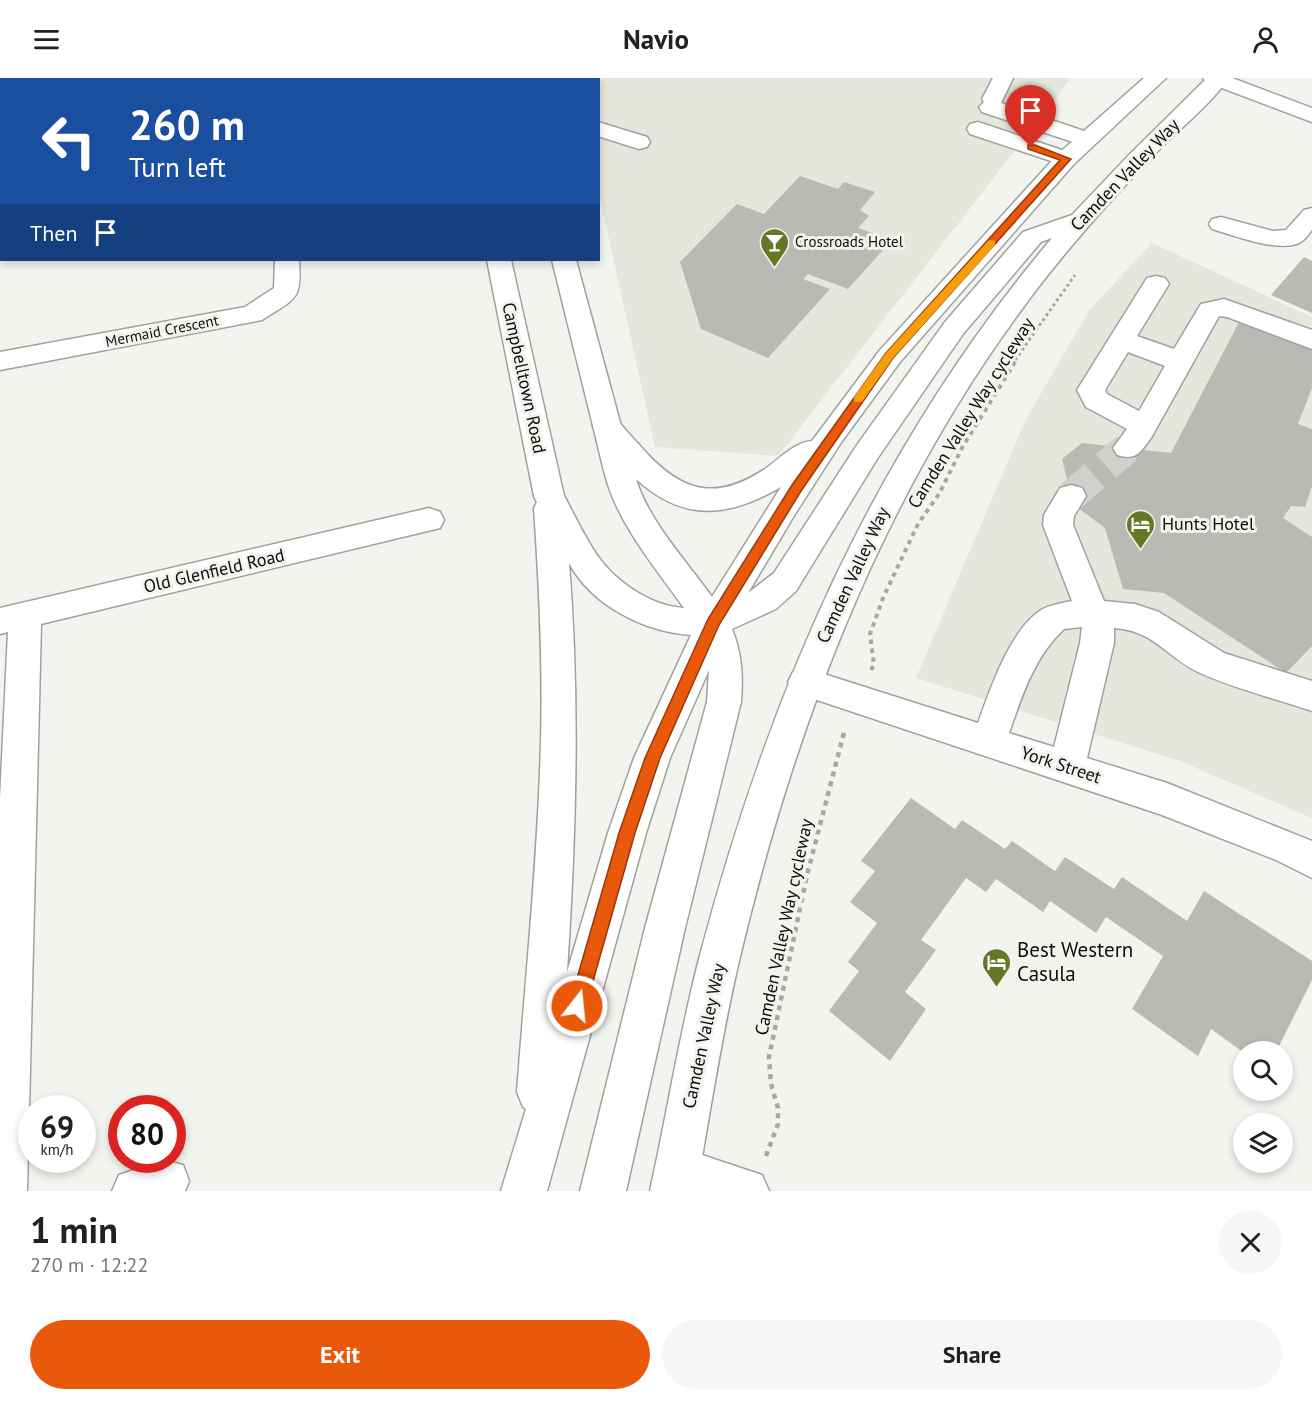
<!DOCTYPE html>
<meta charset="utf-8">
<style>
:root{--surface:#fff;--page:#f6f6f6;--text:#202124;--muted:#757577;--accent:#ea580c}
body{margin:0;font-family:"PT Sans",sans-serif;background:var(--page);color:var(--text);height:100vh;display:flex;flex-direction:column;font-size:22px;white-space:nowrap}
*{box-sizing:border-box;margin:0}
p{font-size:20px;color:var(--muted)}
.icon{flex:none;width:33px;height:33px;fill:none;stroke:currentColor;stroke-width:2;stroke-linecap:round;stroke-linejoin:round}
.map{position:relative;height:1113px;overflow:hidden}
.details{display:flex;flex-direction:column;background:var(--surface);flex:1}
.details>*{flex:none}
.guide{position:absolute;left:0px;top:0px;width:600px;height:183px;box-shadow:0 3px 9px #0003;background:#1a4fa0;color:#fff;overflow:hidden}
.buttons{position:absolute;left:1233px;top:963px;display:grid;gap:12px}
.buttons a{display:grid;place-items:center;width:60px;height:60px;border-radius:50%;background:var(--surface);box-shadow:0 3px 9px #0003;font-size:30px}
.speed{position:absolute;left:18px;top:1017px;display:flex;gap:12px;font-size:30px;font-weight:700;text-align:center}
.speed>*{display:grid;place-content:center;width:78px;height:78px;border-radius:50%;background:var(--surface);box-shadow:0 3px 9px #0003;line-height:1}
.speed small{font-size:15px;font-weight:400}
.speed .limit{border:9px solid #d22;background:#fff;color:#111}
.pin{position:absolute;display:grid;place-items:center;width:51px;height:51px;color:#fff;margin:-62px -26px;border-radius:50% 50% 50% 0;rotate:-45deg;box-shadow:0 0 6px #0007}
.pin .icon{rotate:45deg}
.me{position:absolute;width:66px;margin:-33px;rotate:16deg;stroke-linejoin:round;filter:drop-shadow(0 0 4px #0008)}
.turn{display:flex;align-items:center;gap:21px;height:126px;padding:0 30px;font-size:27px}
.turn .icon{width:78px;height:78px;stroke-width:2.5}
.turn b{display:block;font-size:42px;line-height:51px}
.then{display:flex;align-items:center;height:57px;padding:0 30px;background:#0003;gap:12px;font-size:22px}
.round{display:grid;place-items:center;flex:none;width:63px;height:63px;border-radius:32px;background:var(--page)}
.headline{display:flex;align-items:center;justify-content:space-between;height:102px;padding:0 30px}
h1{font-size:36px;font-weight:700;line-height:45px}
.action{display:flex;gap:12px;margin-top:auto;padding:12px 30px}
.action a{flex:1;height:69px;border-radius:36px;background:var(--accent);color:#fff;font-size:24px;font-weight:700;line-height:69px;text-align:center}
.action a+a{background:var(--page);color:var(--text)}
header{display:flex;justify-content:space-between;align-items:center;height:78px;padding:0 30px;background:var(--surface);font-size:27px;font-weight:700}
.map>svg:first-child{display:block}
.built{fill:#e4e7db}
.building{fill:#b9bab6}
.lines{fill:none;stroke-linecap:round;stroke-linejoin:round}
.minor-tunnel{stroke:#d0d1cd;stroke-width:31;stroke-dasharray:31 15;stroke-linecap:butt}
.minor-casing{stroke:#a0a29e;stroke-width:3}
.major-casing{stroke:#a0a29e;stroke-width:3}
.highway-casing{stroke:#a0a29e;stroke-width:3}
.path-far2{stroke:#a7a8a4;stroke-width:3;stroke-dasharray:3 3;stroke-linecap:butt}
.path-far1{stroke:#a7a8a4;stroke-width:4;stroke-dasharray:4.5 4.5;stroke-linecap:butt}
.path{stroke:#a7a8a4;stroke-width:4.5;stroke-dasharray:5 5;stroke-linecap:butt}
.minor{fill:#fff;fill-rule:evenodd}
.major{fill:#fff;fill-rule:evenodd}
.highway{fill:#fff;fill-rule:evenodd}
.route{fill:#ea580c;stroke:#983908;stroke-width:1.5}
.slow{fill:#f59e0b}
.labels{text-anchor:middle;stroke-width:6;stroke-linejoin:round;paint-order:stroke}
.far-poi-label{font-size:15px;fill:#0d0d0c;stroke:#f2f4ef;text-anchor:start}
.far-street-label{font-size:15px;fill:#0d0d0c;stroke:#f2f4ef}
.street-label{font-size:18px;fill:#0d0d0c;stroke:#f2f4ef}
.poi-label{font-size:18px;fill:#0d0d0c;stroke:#f2f4ef;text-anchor:start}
.near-poi-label{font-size:21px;fill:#0d0d0c;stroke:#f2f4ef;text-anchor:start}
</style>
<header><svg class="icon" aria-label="menu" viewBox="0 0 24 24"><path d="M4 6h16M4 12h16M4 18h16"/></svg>Navio<svg class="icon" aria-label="person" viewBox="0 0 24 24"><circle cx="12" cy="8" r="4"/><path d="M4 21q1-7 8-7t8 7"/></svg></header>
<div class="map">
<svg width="1312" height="1113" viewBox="0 0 1312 1113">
<rect width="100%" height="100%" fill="#f2f4ef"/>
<g class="built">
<polygon points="572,0 1071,0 778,378 655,369 599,116 598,2"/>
<polygon points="1152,165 1312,239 1312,740 1180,683 916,600 1025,343 1090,231"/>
</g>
<g class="building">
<polygon points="800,98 838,111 844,104 875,114 860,132 869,138 858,150 892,162 848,211 808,196 803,201 830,211 768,280 701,251 680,184 737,126 764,136"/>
<polygon points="1304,179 1312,183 1312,235 1271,217"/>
<polygon points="1239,244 1312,271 1312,310 1298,346 1312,351 1312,408 1305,429 1291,428 1283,440 1312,459 1312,568 1286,595 1164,515 1123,511 1105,450 1073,426 1062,381 1082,365 1171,375"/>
<polygon points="911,720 955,751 962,742 1005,771 1012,763 1055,793 1065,779 1114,811 1122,799 1187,843 1204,813 1312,883 1312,902 1276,974 1243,974 1211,951 1198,978 1132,931 1163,878 1106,839 1096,855 1050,823 1043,834 996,801 986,814 966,800 921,862 936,872 905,914 926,931 890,983 829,933 859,893 848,884 877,845 850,824 875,793 861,783"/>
</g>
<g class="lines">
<polyline class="minor-tunnel" points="1071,418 1127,370"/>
<defs>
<g id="minor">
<polygon points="993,0 1013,0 1001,25 1093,56 1096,61 1093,66 1085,68 982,34 979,29 984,24 982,21"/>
<polygon points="1203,0 1232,0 1312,30 1312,44 1206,4"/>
<polygon points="598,44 647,59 650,64 647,69 639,71 598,58"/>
<polygon points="978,44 1074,76 1077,81 1074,86 1066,88 970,56 967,51 970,46"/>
<polygon points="2,89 2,105 0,105 0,90"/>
<path d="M1312,130V152C1309,155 1306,161 1302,163C1284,177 1233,157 1212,151L1209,146L1212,141L1221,139L1273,153L1286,152L1304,132Z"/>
<path d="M275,182H299C302,224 295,220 262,242L0,292V274L245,229L274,210Z"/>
<path d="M1156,198L1165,200L1169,206L1137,258L1174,271L1201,226L1224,221L1312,252V271L1227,239L1219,238L1151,360C1140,374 1137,383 1117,377L1113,370L1127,351L1086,329L1077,312L1147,200ZM1128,274L1165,288L1139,333L1107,316L1105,312Z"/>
<path d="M1071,407L1082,410L1086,418L1074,438L1073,447L1104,523L1135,526L1159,534L1224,575L1312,603V633C1274,620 1235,611 1198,594C1165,578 1155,553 1114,550V565L1087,680L1167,705L1312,763V800L1276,782L1162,737L793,614L788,604L793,594L805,590L978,645C990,612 1010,552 1041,532C1049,527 1062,525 1072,523L1043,447L1044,437L1060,410ZM1082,549L1080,565L1054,669L1009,655C1022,618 1034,579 1064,551Z"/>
<polygon points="429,430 440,434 444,442 440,450 41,546 27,1113 0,1113 0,721 8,554 0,556 0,530"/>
<polygon points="678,1069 762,1097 769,1113 677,1113 662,1107 656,1091 662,1075"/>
<polygon points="164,1082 183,1087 189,1103 185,1113 112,1113 119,1097"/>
</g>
<g id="major">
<polygon points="47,0 79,0 46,2"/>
<polygon points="426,0 446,0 447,2 426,2"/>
<rect x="457" y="0" width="20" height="2"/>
<rect x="509" y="0" width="20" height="2"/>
<rect x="0" y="2" width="2" height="12"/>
<polygon points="487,182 511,182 564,418 560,426 549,429 538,426 534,418"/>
<polygon points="552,182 576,182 621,348 617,355 607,358 597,355 593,348"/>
</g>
<path id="highway" d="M1144,0H1166L1074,86L900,284L842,363L795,436L748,515L774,495L857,367L945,244L1023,154L1072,137L1130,76L1207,0H1229C1210,27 1178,52 1154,77C1107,126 1062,176 1022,231C879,425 794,650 739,883C721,959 710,1036 696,1113H650C667,1036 679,958 699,881C770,613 872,374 1052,160L1041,164L963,256L877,381L796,513L776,531L732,551C742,576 743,598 741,624L685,850L626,1113H580L645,850L707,624L709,592L670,680L646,755L547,1113H501L526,1031L523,1029L517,1014C525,907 536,800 540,693C544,605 540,518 534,430L537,424L534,418L538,410L549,407L560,410C571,430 581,452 593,471C611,501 649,528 684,530C657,492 623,452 608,407C602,388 598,367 593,348L597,341L607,338L617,341C623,350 633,360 641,369C680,413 713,425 765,391C779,381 795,364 812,363L880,272L1058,76ZM636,401C683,444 728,440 781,409L712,519C687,484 648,442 636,401ZM569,485C592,528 645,554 691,557L634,680L608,755L567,894C576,757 580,622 569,485Z"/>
</defs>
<use href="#minor" class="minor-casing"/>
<use href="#major" class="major-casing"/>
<use href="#highway" class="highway-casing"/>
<g class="path-far2">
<polyline points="148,2 162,0"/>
<polyline points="1015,282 1075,197"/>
</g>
<polyline class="path-far1" points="871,592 874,587 870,556 883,520 918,446 939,416 963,368 1017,281"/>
<polyline class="path" points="766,1078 778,1046 778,1030 771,1006 769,979 807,797 845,651"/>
<use href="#minor" class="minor"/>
<use href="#major" class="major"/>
<use href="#highway" class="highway"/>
</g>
<polygon class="route" points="1028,67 1035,67 1071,81 893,280 801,413 719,547 660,680 635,755 586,928 583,934 577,936 571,934 569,928 619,755 645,680 708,541 792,407 886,275 1060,82 1028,71"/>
<polygon class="slow" points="991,162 995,163 995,167 893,280 862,324 854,324 854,319 886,275 988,163"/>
<defs>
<symbol id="bar-pin" viewBox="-11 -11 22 30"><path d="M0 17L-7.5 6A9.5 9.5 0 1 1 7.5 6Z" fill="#657624" stroke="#f2f4ef"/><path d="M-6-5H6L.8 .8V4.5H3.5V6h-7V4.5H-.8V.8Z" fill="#fff"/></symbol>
<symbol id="hotel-pin" viewBox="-11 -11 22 30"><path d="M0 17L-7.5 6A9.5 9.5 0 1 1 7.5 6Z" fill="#657624" stroke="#f2f4ef"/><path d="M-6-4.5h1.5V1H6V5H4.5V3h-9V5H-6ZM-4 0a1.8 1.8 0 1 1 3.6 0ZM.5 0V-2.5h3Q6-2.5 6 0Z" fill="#fff"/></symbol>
</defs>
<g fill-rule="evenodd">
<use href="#bar-pin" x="758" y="148" width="33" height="45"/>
<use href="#hotel-pin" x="1124" y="430" width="33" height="45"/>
<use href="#hotel-pin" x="980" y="868" width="33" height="45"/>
</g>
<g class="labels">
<g class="far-poi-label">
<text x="795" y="169">Crossroads Hotel</text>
</g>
<g class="far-street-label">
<text transform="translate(162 253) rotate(-11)" y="5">Mermaid Crescent</text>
</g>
<g class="street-label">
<text transform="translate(1125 97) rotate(-46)" y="6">Camden Valley Way</text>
<text transform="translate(524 300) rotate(78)" y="6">Campbelltown Road</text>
<text transform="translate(971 335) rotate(-58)" y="6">Camden Valley Way cycleway</text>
<text transform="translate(214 493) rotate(-13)" y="6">Old Glenfield Road</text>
<text transform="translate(853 497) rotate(-65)" y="6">Camden Valley Way</text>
<text transform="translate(1061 687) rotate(18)" y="6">York Street</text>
<text transform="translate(784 849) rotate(-78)" y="6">Camden Valley Way cycleway</text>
<text transform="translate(704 958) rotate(-78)" y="6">Camden Valley Way</text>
</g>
<g class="poi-label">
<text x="1162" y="452">Hunts Hotel</text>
</g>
<g class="near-poi-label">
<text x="1017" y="879">Best Western<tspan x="1017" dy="24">Casula</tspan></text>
</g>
</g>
</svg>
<div class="buttons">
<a><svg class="icon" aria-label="search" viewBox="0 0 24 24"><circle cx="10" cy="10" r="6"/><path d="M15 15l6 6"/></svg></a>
<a><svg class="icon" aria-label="layers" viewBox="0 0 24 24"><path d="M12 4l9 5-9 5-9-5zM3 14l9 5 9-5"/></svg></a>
</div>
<div class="speed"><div>69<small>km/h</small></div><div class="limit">80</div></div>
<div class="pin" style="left:1031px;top:69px;background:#d93025"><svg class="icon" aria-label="arrive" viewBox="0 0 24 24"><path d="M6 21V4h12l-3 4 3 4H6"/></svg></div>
<svg class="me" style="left:577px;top:928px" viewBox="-20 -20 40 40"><circle r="17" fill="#ea580c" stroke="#fff" stroke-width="3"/><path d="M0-11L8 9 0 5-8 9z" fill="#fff"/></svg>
<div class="guide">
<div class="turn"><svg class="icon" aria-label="left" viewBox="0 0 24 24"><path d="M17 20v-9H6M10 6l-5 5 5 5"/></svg><div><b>260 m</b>Turn left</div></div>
<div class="then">Then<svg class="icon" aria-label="arrive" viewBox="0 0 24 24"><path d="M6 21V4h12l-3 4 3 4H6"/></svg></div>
</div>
</div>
<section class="details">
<div class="headline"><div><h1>1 min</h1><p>270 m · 12:22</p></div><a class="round"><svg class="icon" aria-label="close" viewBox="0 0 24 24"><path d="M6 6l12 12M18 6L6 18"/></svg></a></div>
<div class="action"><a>Exit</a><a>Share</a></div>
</section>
